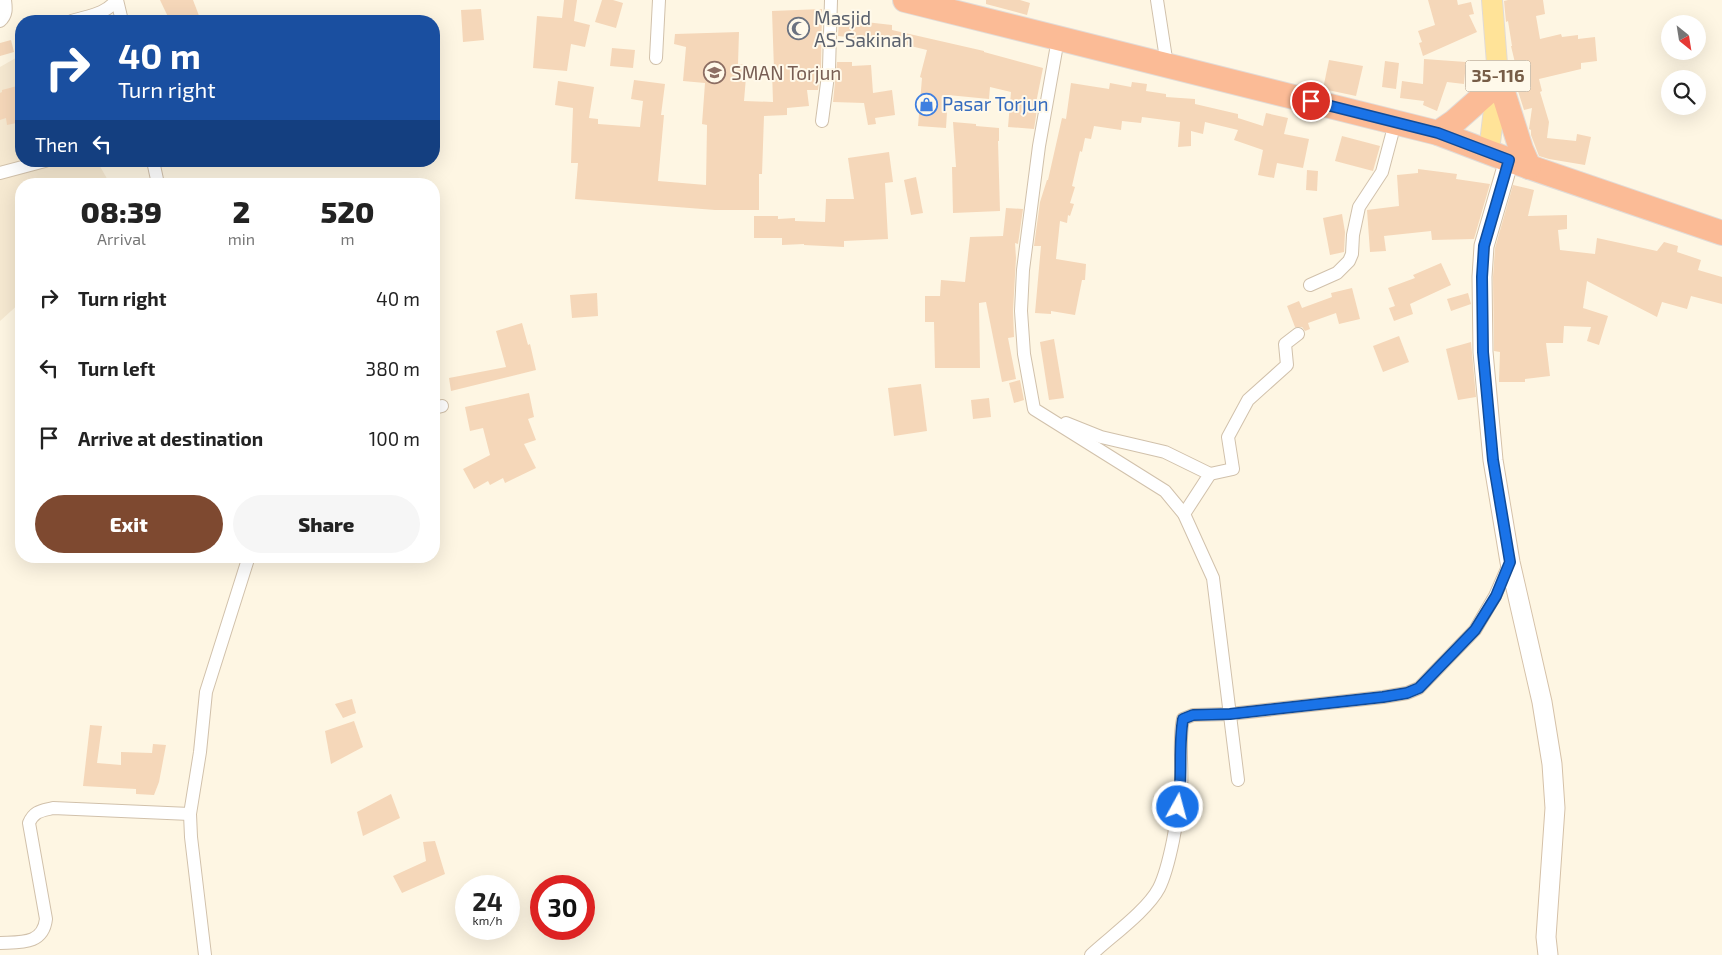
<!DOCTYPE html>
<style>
:root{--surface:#fff;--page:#f6f6f6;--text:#222;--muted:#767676;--accent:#7e4930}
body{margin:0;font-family:"Exo 2",sans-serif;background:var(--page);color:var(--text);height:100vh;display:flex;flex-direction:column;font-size:19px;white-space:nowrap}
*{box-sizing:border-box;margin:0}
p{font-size:16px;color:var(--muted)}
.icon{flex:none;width:28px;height:28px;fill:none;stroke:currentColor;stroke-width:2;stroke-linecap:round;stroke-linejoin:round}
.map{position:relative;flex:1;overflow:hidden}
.side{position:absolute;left:15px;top:178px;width:425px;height:385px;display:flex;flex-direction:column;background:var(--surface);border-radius:20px;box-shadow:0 5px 20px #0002}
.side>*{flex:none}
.top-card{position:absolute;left:15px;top:15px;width:425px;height:152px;border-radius:20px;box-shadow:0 5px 20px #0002;background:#1a4fa0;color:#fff;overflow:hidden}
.needle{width:32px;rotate:150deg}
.controls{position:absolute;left:1661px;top:15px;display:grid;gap:10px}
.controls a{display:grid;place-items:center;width:45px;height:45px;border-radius:50%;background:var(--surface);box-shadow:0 5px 20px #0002;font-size:25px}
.speed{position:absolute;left:455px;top:875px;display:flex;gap:10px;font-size:25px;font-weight:700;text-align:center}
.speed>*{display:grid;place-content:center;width:65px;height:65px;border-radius:50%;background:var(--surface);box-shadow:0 5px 20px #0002;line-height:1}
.speed small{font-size:12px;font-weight:400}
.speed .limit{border:8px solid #d22;background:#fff;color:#111}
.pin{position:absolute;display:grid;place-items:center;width:42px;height:42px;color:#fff;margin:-21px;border:2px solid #fff;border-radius:50%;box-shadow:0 1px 5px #0007}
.me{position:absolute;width:55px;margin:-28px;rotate:7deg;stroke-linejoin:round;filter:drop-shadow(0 0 4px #0008)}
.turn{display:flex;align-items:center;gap:18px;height:105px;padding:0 20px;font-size:22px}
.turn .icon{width:65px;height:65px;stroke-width:2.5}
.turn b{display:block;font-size:35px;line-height:42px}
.then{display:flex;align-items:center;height:48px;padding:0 20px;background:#0003;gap:10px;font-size:19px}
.eta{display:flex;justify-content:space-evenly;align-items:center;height:85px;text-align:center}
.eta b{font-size:30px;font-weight:800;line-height:35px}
.cta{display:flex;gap:10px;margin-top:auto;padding:10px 20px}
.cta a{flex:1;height:58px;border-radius:30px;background:var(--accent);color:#fff;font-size:20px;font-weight:800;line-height:58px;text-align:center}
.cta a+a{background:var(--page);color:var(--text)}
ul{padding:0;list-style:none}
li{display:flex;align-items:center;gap:15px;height:70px;padding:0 20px}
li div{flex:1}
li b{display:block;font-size:19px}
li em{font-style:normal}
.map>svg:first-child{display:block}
.residential{fill:#f6e9d1}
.building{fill:#f5d7b9}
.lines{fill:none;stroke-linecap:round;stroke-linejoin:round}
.street-casing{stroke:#d1c1ab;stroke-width:14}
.secondary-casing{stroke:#d5c1a8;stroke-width:21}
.primary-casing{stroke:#e1dbd7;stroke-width:22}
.highway-casing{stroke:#e1dbd7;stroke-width:26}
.street{stroke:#fff;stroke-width:12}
.secondary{stroke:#fff;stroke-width:19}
.primary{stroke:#ffe398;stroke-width:20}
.highway{stroke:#fbbb96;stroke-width:24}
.route-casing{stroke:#114b97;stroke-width:12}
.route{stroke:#1a73e8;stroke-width:9}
.labels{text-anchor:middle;stroke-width:4;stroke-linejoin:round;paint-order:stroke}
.shield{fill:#fff9ea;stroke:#a08c78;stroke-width:1}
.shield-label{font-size:18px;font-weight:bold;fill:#775d47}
.worship-label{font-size:19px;fill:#5b616d;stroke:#fff9ea;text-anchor:start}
.education-label{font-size:19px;fill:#785e54;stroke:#fff9ea;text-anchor:start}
.shop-label{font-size:19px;fill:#366cbe;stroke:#fff9ea;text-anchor:start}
</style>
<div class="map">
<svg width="1722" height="955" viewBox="0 0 1722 955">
<rect width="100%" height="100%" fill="#fef6e3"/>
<polygon class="residential" points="21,55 21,161 97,161 110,184 21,184 21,302 0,321 0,67"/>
<g class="building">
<polygon points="160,0 193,0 201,21 170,21"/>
<polygon points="564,0 577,0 574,21 590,25 585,47 571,44 567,71 533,68 537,16 562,18"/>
<polygon points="602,0 613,0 623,3 616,28 595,22"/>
<polygon points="986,0 1020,0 1030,3 1027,15 986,4"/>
<polygon points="1428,0 1457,0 1458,5 1471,2 1474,14 1469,15 1477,32 1423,56 1419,43 1422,42 1418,31 1435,25"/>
<polygon points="1508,0 1543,0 1545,14 1536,16 1540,39 1561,34 1562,37 1578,35 1578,39 1595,37 1597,61 1581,63 1581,69 1539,79 1542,91 1540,92 1549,122 1547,138 1576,141 1577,134 1591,137 1585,165 1549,159 1539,156 1531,135 1531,130 1529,129 1532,108 1524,110 1511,69 1516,67 1511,46 1512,46 1508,21 1506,22 1504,1"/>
<polygon points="481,9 484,40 463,42 461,10"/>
<polygon points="822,9 821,67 818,90 807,90 809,106 787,108 787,115 764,116 762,174 759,174 759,210 715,210 575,199 578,163 571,163 573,108 555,105 558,81 594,87 589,118 598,119 598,124 640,127 643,101 631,99 634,80 665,84 661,115 664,115 658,181 706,185 707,125 702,124 705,83 683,81 686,47 674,44 675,34 739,32 738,64 747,65 744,101 773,102 772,70 774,70 772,11"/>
<polygon points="839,19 892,25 892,30 984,51 984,52 1043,68 1036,103 1038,103 1034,129 1008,127 1011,92 990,87 989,99 948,95 946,128 918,126 922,78 920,77 927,50 894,42 838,36"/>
<polygon points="11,40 14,52 0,56 0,43"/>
<polygon points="612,48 635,50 633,68 610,66"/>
<polygon points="1424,59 1466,62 1464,84 1447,82 1437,111 1423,105 1424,101 1400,98 1402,81 1423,84"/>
<polygon points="1329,60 1363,66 1356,96 1323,89"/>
<polygon points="1385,61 1399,63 1396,89 1382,87"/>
<polygon points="837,62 852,62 852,66 871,65 873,93 892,90 895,115 875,118 876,124 868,125 864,103 833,102"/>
<polygon points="1132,82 1147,84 1146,91 1166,94 1166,97 1195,99 1195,104 1238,114 1238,118 1263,126 1266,113 1288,118 1284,134 1309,139 1303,168 1277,163 1274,178 1258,175 1263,150 1234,140 1238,130 1205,122 1203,134 1191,131 1191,146 1178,147 1180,122 1142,117 1141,123 1122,121 1121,130 1094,126 1091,139 1085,138 1082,152 1080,151 1072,186 1075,187 1070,203 1074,204 1070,216 1068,215 1067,223 1060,221 1056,259 1086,264 1085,280 1082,280 1075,315 1051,311 1051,314 1035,313 1041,246 1034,246 1040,202 1047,180 1048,180 1062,118 1066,119 1071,83 1109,89 1110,83 1131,87"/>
<polygon points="21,85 21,122 7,125 6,118 0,120 0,93 2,92 2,90"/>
<polygon points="953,122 976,124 976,126 999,128 999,141 998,141 1000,211 953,213 952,167 956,167"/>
<polygon points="1342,136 1380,146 1373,171 1335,161"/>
<polygon points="889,152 893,182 885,183 888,239 844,241 844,247 804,245 804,244 782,245 782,238 754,238 754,216 778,216 778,219 795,218 795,221 825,222 826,199 854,199 848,158"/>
<polygon points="1418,169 1457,174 1456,179 1490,184 1474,239 1432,240 1431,231 1384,236 1386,251 1370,252 1367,210 1399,206 1397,175 1418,173"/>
<polygon points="1307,170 1318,171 1317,191 1306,190"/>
<polygon points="916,177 923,213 911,215 904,180"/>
<polygon points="1513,185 1534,190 1528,216 1567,215 1567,229 1558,230 1560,250 1595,254 1597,238 1657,251 1664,242 1678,246 1677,252 1701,260 1698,270 1722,277 1722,304 1691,296 1687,309 1662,302 1657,317 1587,281 1583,308 1608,316 1599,345 1587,341 1591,327 1564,326 1563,343 1546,343 1550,376 1525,379 1525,382 1499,382 1500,352 1494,351 1493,277 1495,248"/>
<polygon points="1006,208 1023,209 1018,244 1015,243 1016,258 1013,311 1014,337 1008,338 1016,379 1002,382 986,302 979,303 980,368 935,368 934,322 925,322 925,296 940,296 941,280 965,282 970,237 1003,236"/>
<polygon points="1342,214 1345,232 1344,252 1330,255 1323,218"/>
<polygon points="1441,263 1451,285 1410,304 1413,314 1394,321 1389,308 1395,306 1388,288 1415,278 1413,275"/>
<polygon points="1352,288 1360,319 1339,324 1336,313 1308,323 1310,329 1305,331 1302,327 1295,327 1287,306 1299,301 1302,308 1332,297 1331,293"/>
<polygon points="597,293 598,316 572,318 570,295"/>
<polygon points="1468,293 1471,304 1451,311 1447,299"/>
<polygon points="522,323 528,345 530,344 536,370 451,391 449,378 506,367 496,331"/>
<polygon points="1399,336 1409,362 1383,372 1373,346"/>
<polygon points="1054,339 1064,398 1049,400 1040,342"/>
<polygon points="1471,342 1476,397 1458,400 1446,349"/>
<polygon points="1020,380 1024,400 1014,403 1009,383"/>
<polygon points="921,384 927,431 894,436 888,388"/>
<polygon points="529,393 534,417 528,419 536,440 524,444 536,468 505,483 503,478 490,485 488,481 474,489 463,469 490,455 483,428 470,431 465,407"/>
<polygon points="989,398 991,417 973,419 971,400"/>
<polygon points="352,699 356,713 343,718 335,704"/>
<polygon points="354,721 363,747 331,764 325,731"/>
<polygon points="90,725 102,726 97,763 121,765 121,752 152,753 153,744 166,745 159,782 154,795 136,794 136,789 83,786"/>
<polygon points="391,794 400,818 363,836 357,812"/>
<polygon points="435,841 445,874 402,893 393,876 426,861 423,842"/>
</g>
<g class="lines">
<defs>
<g id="street">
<polyline points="117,0 122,21"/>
<polyline points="1157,0 1167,65"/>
<path d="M0,21C7,15 6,8 5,0"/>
<path d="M72,21C87,16 107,14 116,0"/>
<polyline points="1058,39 1039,146 1023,270 1021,311 1024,354 1034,409 1165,491 1184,514 1213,578 1238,780"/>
<polyline points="656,58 659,0"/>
<polyline points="822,121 829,68 831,0"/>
<polyline points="153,161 158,184"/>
<polyline points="0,173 45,161"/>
<polyline points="1310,285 1337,273 1349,261 1352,254 1353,235 1359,207 1382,172 1395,123"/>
<polyline points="434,408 442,406"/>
<polyline points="1066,423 1101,437 1165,452 1210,474 1184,514"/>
<polyline points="1210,474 1233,469 1228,437 1248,400 1287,365 1285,344 1298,334"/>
<path d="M0,943C20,942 43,945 46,919L29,823C34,811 41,811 53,808L190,814"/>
<polyline points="205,955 191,837 190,814 200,752 206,692 249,556"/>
<path d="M1091,955C1110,937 1147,911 1159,888C1170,866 1178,816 1181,791C1183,767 1178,742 1183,719L1193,715L1230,714L1383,697L1407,693L1419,688L1475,630L1495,596L1510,562"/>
</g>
<polyline id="secondary" points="1509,160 1484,246 1482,277 1483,352 1493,460 1510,562 1542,702 1552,764 1555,808 1546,937 1548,955"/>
<polyline id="primary" points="1489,151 1498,76 1492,0"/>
<g id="highway">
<polyline points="905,0 1438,133 1509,160 1722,233"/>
<polyline points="1498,76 1521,149 1529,167"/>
<polyline points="1438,133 1454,122 1497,84"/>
</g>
</defs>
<use href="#street" class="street-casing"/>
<use href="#secondary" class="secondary-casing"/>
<use href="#primary" class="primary-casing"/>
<use href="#highway" class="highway-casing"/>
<use href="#street" class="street"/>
<use href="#secondary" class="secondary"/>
<use href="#primary" class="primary"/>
<use href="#highway" class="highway"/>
</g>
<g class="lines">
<defs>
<path id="route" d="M1178,807C1183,777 1178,747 1183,719L1193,715L1230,714L1383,697L1407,693L1419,688L1475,630L1496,596L1510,562L1493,460L1483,352L1482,277L1484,246L1509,160L1438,133L1311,101"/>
</defs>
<use href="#route" class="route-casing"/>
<use href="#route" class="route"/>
</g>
<defs>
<symbol id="mosque-ring" viewBox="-11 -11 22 22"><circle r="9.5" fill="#fff9ea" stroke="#6b7280" stroke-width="1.5"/><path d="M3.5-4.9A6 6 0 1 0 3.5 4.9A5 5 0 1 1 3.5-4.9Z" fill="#6b7280"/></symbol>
<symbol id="school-ring" viewBox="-11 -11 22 22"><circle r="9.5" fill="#fff9ea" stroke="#8d6e63" stroke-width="1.5"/><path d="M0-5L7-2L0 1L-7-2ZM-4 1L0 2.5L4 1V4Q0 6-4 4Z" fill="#8d6e63"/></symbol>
<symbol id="shop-ring" viewBox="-11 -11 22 22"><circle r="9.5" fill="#fff9ea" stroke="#3f7fe0" stroke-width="1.5"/><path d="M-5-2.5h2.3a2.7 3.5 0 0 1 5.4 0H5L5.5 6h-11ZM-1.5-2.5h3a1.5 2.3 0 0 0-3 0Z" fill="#3f7fe0"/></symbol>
</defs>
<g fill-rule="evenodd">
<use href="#mosque-ring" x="786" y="16" width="25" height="25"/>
<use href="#school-ring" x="702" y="60" width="25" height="25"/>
<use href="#shop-ring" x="914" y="92" width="25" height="25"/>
</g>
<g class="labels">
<rect class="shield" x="1465.5" y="60.5" width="65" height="31" rx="4"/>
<g class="shield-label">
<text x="1498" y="82">35-116</text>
</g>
<g class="worship-label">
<text x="814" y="25">Masjid<tspan x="814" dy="22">AS-Sakinah</tspan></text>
</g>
<g class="education-label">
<text x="731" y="80">SMAN Torjun</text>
</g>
<g class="shop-label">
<text x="942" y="111">Pasar Torjun</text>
</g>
</g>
</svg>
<div class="controls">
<a><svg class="needle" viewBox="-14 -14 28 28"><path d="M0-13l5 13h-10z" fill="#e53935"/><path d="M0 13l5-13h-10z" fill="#767676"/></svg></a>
<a><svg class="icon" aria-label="search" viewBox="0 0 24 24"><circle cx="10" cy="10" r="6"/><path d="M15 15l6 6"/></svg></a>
</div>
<div class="speed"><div>24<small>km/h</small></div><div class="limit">30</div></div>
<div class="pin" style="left:1311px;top:101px;background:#d93025"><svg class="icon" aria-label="arrive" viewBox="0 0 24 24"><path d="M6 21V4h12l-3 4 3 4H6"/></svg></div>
<svg class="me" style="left:1178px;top:807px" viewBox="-20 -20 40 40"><circle r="17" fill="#1a73e8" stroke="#fff" stroke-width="3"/><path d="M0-11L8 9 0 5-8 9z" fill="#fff"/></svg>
<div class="top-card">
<div class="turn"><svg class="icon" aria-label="right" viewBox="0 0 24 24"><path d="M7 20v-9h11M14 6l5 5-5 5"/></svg><div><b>40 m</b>Turn right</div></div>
<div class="then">Then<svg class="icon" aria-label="left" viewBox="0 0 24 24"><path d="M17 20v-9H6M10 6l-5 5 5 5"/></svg></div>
</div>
<section class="side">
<div class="eta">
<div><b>08:39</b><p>Arrival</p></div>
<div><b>2</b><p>min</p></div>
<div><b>520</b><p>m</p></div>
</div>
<ul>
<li><svg class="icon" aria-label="right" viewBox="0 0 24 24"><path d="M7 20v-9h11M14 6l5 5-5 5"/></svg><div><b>Turn right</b></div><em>40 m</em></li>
<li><svg class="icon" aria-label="left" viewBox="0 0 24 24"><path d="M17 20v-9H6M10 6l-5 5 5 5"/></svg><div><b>Turn left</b></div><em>380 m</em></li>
<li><svg class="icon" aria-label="arrive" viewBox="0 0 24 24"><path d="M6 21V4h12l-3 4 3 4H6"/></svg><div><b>Arrive at destination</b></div><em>100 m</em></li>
</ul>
<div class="cta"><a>Exit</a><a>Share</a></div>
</section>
</div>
